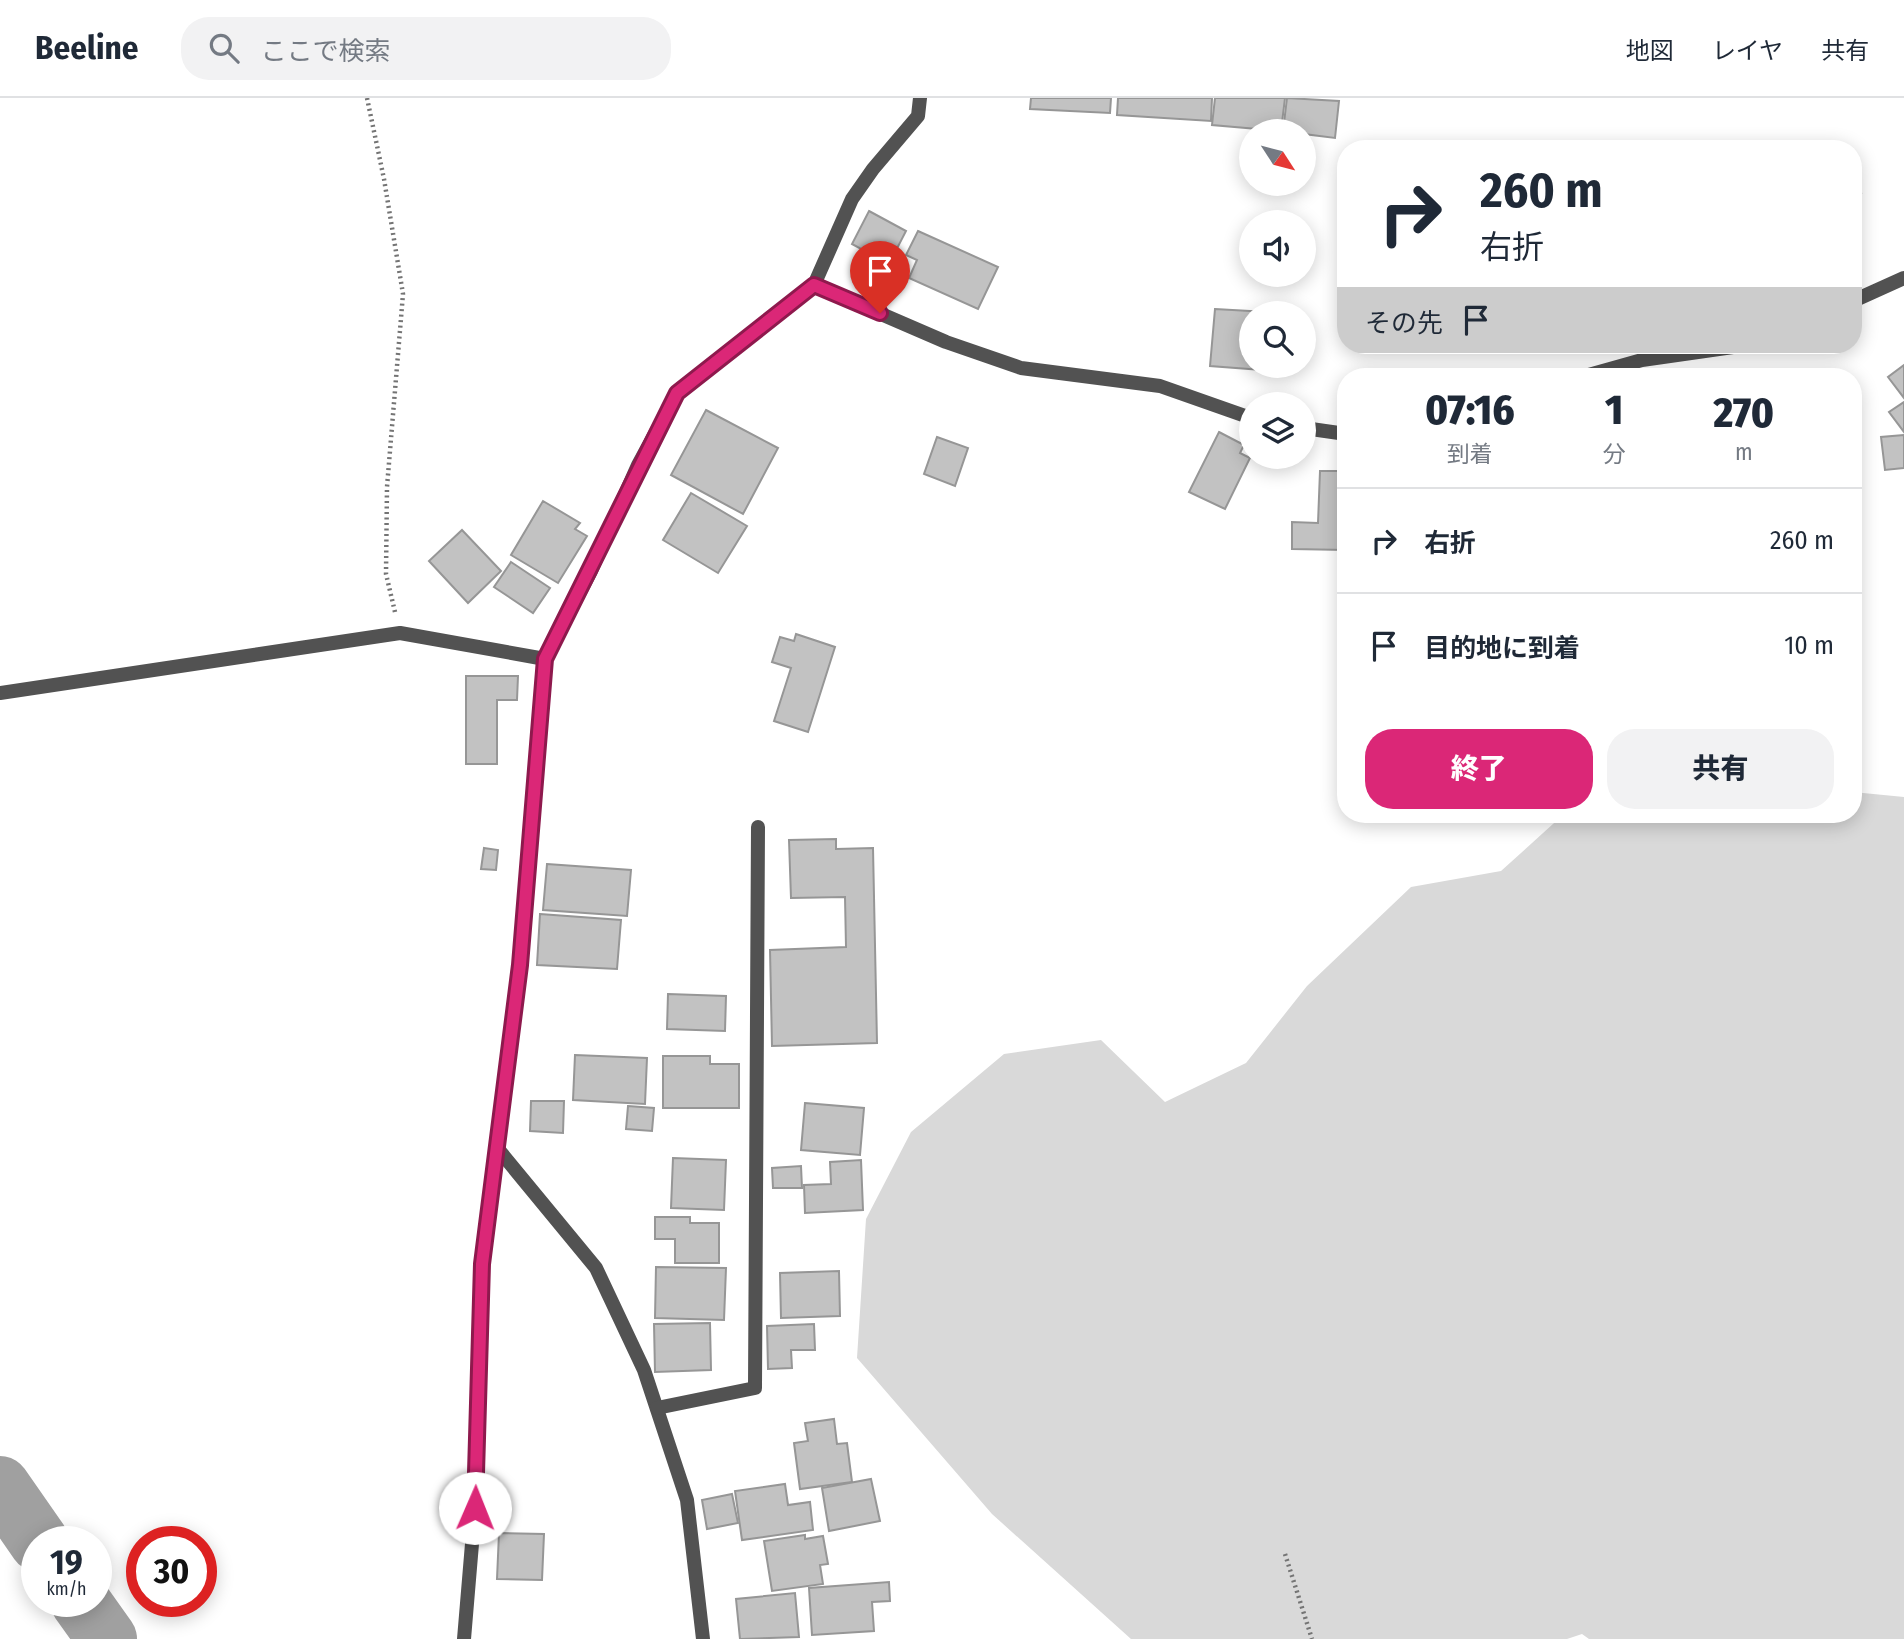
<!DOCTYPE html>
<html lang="ja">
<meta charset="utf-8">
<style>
:root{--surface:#fff;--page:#f2f2f3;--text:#1f2937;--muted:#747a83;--line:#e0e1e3;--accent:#db2777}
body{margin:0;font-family:"Fira Sans Condensed","Noto Sans JP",sans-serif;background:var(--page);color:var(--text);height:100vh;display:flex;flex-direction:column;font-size:26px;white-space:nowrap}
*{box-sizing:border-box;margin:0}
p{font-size:23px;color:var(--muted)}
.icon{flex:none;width:38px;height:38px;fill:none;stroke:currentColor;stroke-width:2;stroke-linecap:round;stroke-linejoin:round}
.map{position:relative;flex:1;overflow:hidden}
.panel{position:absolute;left:1337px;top:270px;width:525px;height:455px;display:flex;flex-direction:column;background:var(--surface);border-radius:28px;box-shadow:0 4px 18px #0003}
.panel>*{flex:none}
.banner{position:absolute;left:1337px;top:42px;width:525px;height:214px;border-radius:28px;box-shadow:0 4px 18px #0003;background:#fff;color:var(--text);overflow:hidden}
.needle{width:46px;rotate:126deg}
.buttons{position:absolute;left:1239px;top:21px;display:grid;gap:14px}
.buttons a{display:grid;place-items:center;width:77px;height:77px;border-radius:50%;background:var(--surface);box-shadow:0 4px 18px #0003;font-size:35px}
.speed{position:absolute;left:21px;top:1428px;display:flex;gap:14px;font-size:35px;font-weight:700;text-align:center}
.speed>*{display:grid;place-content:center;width:91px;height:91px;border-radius:50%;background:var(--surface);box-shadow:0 4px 18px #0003;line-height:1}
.speed small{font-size:18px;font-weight:400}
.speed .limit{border:10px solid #d22;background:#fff;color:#111}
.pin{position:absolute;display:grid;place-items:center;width:60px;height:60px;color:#fff;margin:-72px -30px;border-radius:50% 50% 50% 0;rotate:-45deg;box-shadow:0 0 7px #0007}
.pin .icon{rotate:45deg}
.me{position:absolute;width:77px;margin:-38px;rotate:1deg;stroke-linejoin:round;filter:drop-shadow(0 0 5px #0008)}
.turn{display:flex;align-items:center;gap:24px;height:147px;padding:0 28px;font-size:32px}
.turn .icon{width:91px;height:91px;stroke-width:2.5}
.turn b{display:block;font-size:49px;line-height:60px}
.then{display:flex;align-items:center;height:66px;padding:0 28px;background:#0003;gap:14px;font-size:26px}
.eta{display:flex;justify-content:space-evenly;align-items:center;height:119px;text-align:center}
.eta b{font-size:42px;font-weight:800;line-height:49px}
.button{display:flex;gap:14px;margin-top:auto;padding:14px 28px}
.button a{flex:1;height:80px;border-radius:28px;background:var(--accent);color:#fff;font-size:28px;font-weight:800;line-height:80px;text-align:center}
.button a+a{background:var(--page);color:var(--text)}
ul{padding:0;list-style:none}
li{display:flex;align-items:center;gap:21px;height:105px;padding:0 28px;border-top:2px solid var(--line)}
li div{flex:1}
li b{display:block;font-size:26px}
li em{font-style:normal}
header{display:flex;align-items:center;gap:42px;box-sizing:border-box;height:98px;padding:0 35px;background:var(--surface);border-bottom:2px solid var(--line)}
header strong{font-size:33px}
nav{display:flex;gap:38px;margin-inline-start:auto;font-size:24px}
.search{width:490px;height:63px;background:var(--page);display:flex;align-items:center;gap:18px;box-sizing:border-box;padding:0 24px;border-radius:28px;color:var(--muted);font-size:26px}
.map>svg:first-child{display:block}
.green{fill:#d9d9d9}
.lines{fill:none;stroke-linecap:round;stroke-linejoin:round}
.river{stroke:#a0a0a0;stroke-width:60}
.building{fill:#c2c2c2;stroke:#969696;stroke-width:2}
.path{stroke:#747474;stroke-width:4.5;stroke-dasharray:2 3.5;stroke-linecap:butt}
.street{stroke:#525252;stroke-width:14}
.route-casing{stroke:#8e194d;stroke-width:18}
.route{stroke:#db2777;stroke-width:12}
</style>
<header>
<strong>Beeline</strong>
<div class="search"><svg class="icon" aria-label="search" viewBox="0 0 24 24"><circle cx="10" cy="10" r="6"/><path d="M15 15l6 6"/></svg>ここで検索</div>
<nav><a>地図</a><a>レイヤ</a><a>共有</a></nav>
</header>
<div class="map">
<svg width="1904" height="1541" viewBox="0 0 1904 1541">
<rect width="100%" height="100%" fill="#fff"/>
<polygon class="green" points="1853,694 1904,699 1904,1541 1589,1541 1582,1536 1567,1541 1131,1541 992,1416 857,1260 866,1121 911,1034 1004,956 1101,942 1165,1004 1246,965 1307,888 1411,789 1501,773 1564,716 1655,716 1664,724 1746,716 1853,716"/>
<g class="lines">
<g class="river">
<polyline points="0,1388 39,1444"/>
<polyline points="80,1503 107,1541"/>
</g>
</g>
<g class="building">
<polygon points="1031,0 1111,0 1110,15 1030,11"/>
<polygon points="1118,0 1212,0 1211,23 1117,17"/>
<polygon points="1215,0 1285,0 1281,33 1212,27"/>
<polygon points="1287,0 1339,3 1335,40 1304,36 1304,33 1283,33"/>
<polygon points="1853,85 1861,95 1853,101"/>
<polygon points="869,113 906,133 889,166 852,146"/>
<polygon points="918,133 998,169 978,211 909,180 917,162 906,157"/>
<polygon points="1215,211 1284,215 1251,215 1251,268 1288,268 1288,274 1210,268"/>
<polygon points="1904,267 1904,300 1888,279"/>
<polygon points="1904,304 1904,334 1889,314"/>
<polygon points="706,312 778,350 743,416 671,377"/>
<polygon points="1219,334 1244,347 1240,355 1250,360 1225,411 1189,394"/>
<polygon points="1904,337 1904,370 1885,372 1881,339"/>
<polygon points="937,339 968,350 955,388 924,376"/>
<polygon points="1339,351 1346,351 1346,452 1292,451 1292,424 1318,425 1320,373 1338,373"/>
<polygon points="691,395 747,428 718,475 663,442"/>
<polygon points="543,403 580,425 575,431 587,438 558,485 511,457"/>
<polygon points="462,432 501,473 468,505 429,463"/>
<polygon points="511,464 550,490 533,515 494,489"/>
<polygon points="796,536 835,549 808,634 774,623 791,570 772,564 780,539 794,543"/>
<polygon points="466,578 518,578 517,602 497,602 497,666 466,666"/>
<polygon points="836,741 836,751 873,750 877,945 772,948 770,852 846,849 845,799 791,800 789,742"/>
<polygon points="484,750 498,752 496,772 481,771"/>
<polygon points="547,766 631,772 627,818 543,812"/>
<polygon points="540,816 621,822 617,871 537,867"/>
<polygon points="668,896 726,898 725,933 667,931"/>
<polygon points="575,957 647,960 645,1006 573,1002"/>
<polygon points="663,958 710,958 710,966 739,966 739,1010 663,1010"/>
<polygon points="531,1003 564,1003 563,1035 530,1033"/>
<polygon points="805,1005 864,1010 860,1057 801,1052"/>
<polygon points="628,1008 654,1010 652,1033 626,1031"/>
<polygon points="673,1060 726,1062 724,1112 671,1110"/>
<polygon points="861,1062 863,1112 805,1115 804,1087 831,1086 830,1064"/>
<polygon points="801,1068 802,1090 773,1090 772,1070"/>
<polygon points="655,1119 690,1119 690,1125 719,1125 719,1165 675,1165 675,1141 655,1141"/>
<polygon points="656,1169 726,1170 724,1222 655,1220"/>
<polygon points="839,1173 840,1218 781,1220 780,1175"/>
<polygon points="710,1225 711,1272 655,1274 654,1226"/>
<polygon points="814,1226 815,1252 791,1252 792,1270 768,1271 767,1228"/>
<polygon points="834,1321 837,1346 847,1345 852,1384 800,1391 794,1345 808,1343 805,1325"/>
<polygon points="871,1381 880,1423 829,1433 822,1390"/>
<polygon points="785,1386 788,1407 810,1404 813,1432 742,1442 735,1393"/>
<polygon points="732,1396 738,1425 707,1431 702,1402"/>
<polygon points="499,1435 544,1436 542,1482 497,1481"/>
<polygon points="805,1437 805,1441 823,1438 828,1466 820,1467 823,1486 772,1493 764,1443"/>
<polygon points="889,1484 890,1503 872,1504 874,1533 812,1537 809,1490"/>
<polygon points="795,1495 799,1539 740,1541 736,1501"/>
</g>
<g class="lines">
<g class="path">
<polyline points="367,0 384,81 403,196 387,389 386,476 395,514"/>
<polyline points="1285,1456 1312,1541"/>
</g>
<g class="street">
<polyline points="814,187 946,244 1021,270 1160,288 1251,320"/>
<polyline points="1853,203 1904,180"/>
<polyline points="1585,278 1642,262 1747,247"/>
<polyline points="1304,330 1346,336"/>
<polyline points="0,595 400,535 545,561"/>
<polyline points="498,1051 596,1170 644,1272 687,1402 703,1541"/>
<polyline points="657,1310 755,1290 758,729"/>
<polyline points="464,1541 475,1410 482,1165 520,867 545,561 591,473 638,367 677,295 814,187 852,101 873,71 918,18 920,0"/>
</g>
</g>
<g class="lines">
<defs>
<polyline id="route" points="475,1410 482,1166 520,867 545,561 677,295 814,187 880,215"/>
</defs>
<use href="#route" class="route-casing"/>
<use href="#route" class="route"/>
</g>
</svg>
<div class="buttons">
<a><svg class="needle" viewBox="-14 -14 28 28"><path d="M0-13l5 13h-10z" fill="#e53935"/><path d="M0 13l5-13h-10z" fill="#747a83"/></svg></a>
<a><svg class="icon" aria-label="sound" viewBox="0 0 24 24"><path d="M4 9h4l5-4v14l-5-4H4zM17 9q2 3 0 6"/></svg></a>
<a><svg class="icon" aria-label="search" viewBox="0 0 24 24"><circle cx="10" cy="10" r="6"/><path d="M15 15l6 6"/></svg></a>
<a><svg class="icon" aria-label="layers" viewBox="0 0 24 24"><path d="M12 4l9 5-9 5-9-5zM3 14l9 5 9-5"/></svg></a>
</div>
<div class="speed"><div>19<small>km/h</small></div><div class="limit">30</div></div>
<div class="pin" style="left:880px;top:215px;background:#d93025"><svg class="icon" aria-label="arrive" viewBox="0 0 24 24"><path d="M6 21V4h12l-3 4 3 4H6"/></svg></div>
<svg class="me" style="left:475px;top:1410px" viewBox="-20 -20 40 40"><circle r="19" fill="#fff"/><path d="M0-13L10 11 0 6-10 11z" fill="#db2777"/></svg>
<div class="banner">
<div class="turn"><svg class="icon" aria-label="right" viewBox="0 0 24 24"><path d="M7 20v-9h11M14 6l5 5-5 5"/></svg><div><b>260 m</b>右折</div></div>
<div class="then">その先<svg class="icon" aria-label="arrive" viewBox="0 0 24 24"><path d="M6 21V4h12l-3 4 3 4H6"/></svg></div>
</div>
<section class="panel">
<div class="eta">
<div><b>07:16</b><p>到着</p></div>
<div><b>1</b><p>分</p></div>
<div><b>270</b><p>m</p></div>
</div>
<ul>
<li><svg class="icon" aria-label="right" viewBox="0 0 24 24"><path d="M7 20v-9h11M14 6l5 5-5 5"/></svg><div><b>右折</b></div><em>260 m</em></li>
<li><svg class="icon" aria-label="arrive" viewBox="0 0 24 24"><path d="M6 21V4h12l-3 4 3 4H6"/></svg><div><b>目的地に到着</b></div><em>10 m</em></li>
</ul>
<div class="button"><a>終了</a><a>共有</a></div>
</section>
</div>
